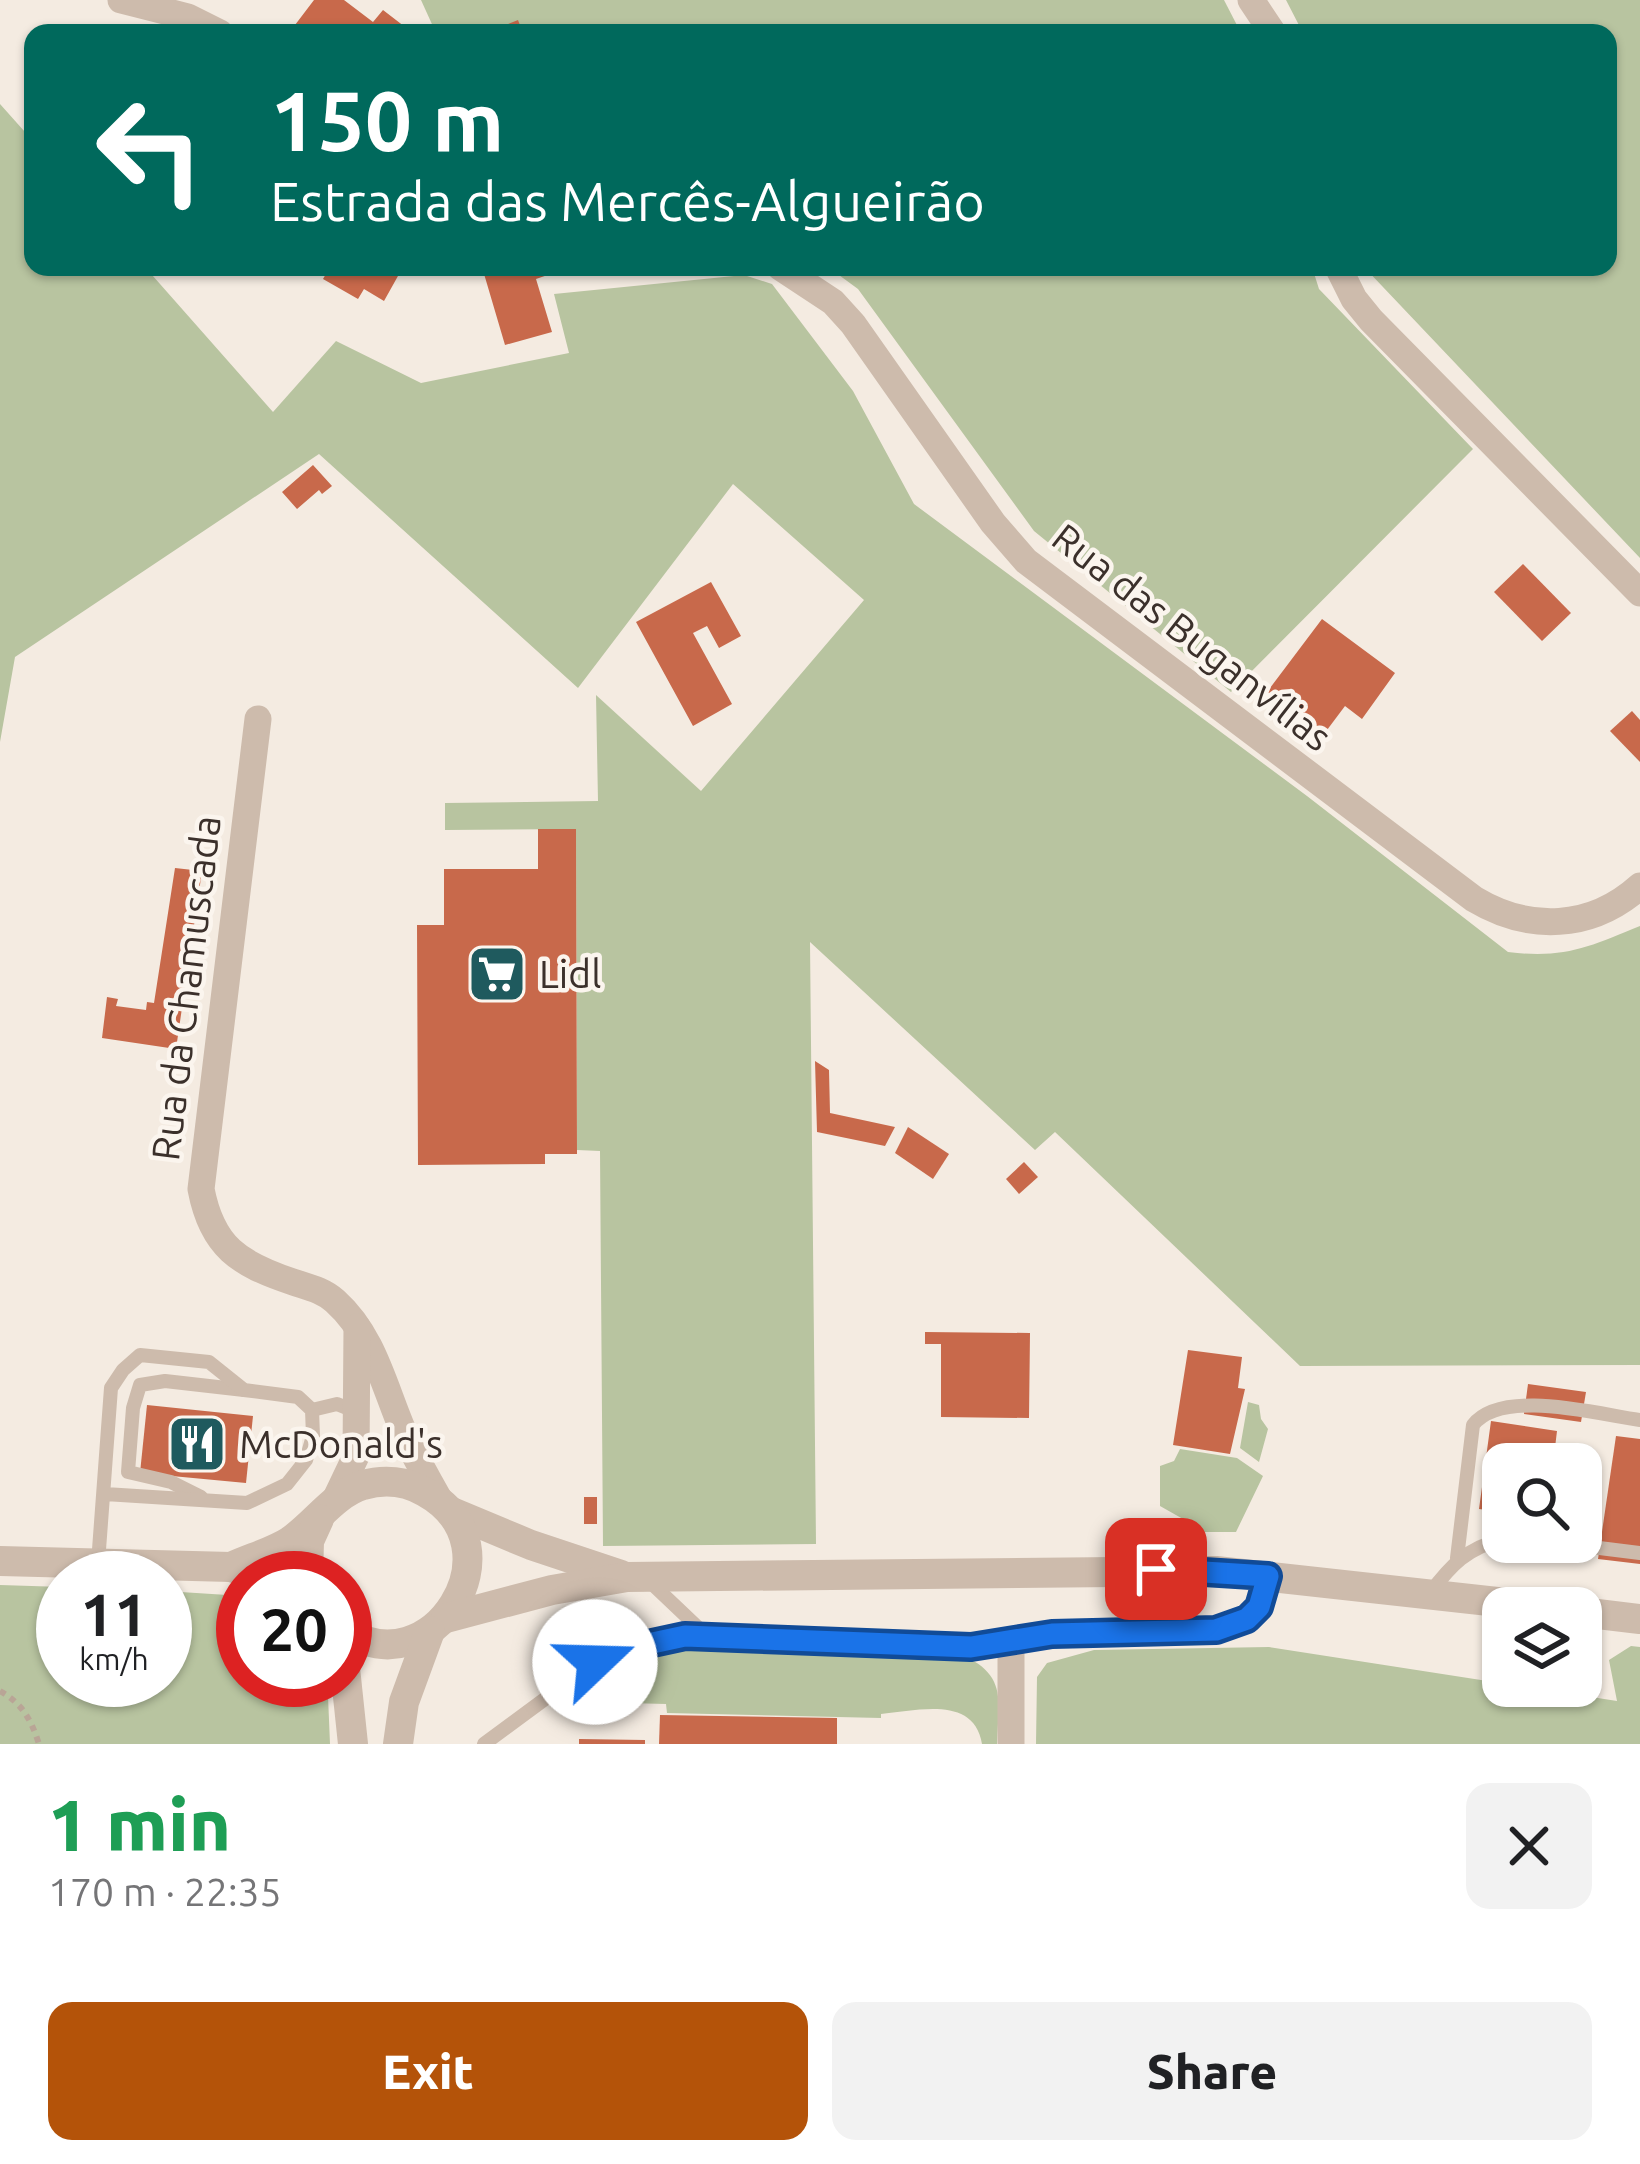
<!DOCTYPE html>
<meta charset="utf-8">
<style>
:root{--surface:#fff;--page:#f2f2f2;--text:#202124;--muted:#757577;--accent:#b45309}
body{margin:0;font-family:Ubuntu,sans-serif;background:var(--page);color:var(--text);height:100vh;display:flex;flex-direction:column;font-size:45px;white-space:nowrap}
*{box-sizing:border-box;margin:0}
p{font-size:39px;color:var(--muted)}
.icon{flex:none;width:66px;height:66px;fill:none;stroke:currentColor;stroke-width:2;stroke-linecap:round;stroke-linejoin:round}
.map{position:relative;height:1744px;overflow:hidden}
.drawer{display:flex;flex-direction:column;background:var(--surface);flex:1}
.drawer>*{flex:none}
.hud{position:absolute;left:24px;top:24px;width:1593px;height:252px;border-radius:24px;box-shadow:0 3px 9px #0004;background:#00695c;color:#fff;overflow:hidden}
.controls{position:absolute;left:1482px;top:1443px;display:grid;gap:24px}
.controls a{display:grid;place-items:center;width:120px;height:120px;border-radius:24px;background:var(--surface);box-shadow:0 3px 9px #0004;font-size:60px}
.speed{position:absolute;left:36px;top:1551px;display:flex;gap:24px;font-size:60px;font-weight:700;text-align:center}
.speed>*{display:grid;place-content:center;width:156px;height:156px;border-radius:50%;background:var(--surface);box-shadow:0 3px 9px #0004;line-height:1}
.speed small{font-size:30px;font-weight:400}
.speed .limit{border:18px solid #d22;background:#fff;color:#111}
.pin{position:absolute;display:grid;place-items:center;width:102px;height:102px;color:#fff;margin:-51px;border-radius:24px;box-shadow:0 6px 18px #0006}
.me{position:absolute;width:132px;margin:-66px;rotate:69deg;stroke-linejoin:round;filter:drop-shadow(0 0 9px #0008)}
.turn{display:flex;align-items:center;gap:42px;height:252px;padding:0 48px;font-size:54px}
.turn .icon{width:156px;height:156px;stroke-width:2.5}
.turn b{display:block;font-size:84px;line-height:102px}
.round{display:grid;place-items:center;flex:none;width:126px;height:126px;border-radius:24px;background:var(--page)}
.overview{display:flex;align-items:center;justify-content:space-between;height:204px;padding:0 48px}
h1{font-size:72px;font-weight:800;line-height:90px;color:#1e9e55}
.primary-button{display:flex;gap:24px;margin-top:auto;padding:24px 48px}
.primary-button a{flex:1;height:138px;border-radius:24px;background:var(--accent);color:#fff;font-size:48px;font-weight:800;line-height:138px;text-align:center}
.primary-button a+a{background:var(--page);color:var(--text)}
.map>svg:first-child{display:block}
.green{fill:#b8c4a0}
.building{fill:#c8694b}
.lines{fill:none;stroke-linecap:round;stroke-linejoin:round}
.path{stroke:#b9a596;stroke-width:6;stroke-dasharray:6 6;stroke-linecap:butt}
.service{stroke:#cdbbac;stroke-width:14}
.minor{stroke:#cdbbac;stroke-width:27}
.tertiary{stroke:#cdbbac;stroke-width:30}
.route-casing{stroke:#114b97;stroke-width:30}
.route{stroke:#1a73e8;stroke-width:21}
.labels{text-anchor:middle;stroke-width:9;stroke-linejoin:round;paint-order:stroke}
.street-label{font-size:39px;fill:#3b302b;stroke:#fbf5ee}
.poi-label{font-size:39px;fill:#3b302b;stroke:#fbf5ee;text-anchor:start}
</style>
<div class="map">
<svg width="1640" height="1744" viewBox="0 0 1640 1744">
<rect width="100%" height="100%" fill="#f4ebe1"/>
<g class="green">
<polygon points="421,0 1224,0 1241,33 436,33"/>
<polygon points="1286,0 1640,0 1640,558 1364,267 1608,267 1608,33 1303,33"/>
<path d="M0,104L33,141V267H145L273,412L336,341L421,383L569,353L554,294L744,275L772,284L853,391L914,504L1307,796L1508,952C1564,959 1589,947 1640,926V1365L1300,1366L1055,1132L1035,1150L810,942L816,1544L603,1546L600,1151L577,1150L576,829L445,830V803L598,801L596,695L701,791L864,600L733,484L578,688L319,454L15,657L0,742Z"/>
<polygon points="828,267 1312,267 1319,289 1473,449 1231,692 1034,531 858,289"/>
<polygon points="1248,1402 1259,1405 1261,1419 1268,1429 1259,1462 1240,1448"/>
<polygon points="1180,1449 1237,1458 1263,1476 1236,1532 1186,1532 1183,1519 1160,1506 1160,1466 1174,1461"/>
<polygon points="0,1585 63,1587 63,1680 165,1680 165,1591 243,1596 243,1680 324,1680 328,1696 330,1744 0,1744"/>
<polygon points="1631,1646 1640,1647 1640,1744 1036,1744 1037,1677 1047,1663 1094,1650 1269,1647 1617,1701 1609,1660"/>
<path d="M703,1648L964,1656C1008,1676 998,1703 997,1744H982C974,1695 917,1711 881,1714V1718L667,1713L666,1704L587,1702C617,1650 647,1655 703,1648Z"/>
</g>
<g class="building">
<polygon points="314,0 344,0 373,22 383,10 409,30 406,33 305,33 295,25"/>
<polygon points="518,20 523,33 486,33"/>
<polygon points="330,267 403,267 384,301 364,289 358,299 323,279"/>
<polygon points="482,267 571,267 536,279 552,332 505,345"/>
<polygon points="313,465 332,486 322,494 319,490 297,509 282,492"/>
<polygon points="1523,564 1571,613 1542,641 1494,592"/>
<polygon points="711,582 741,636 719,648 707,626 693,633 732,704 693,726 636,622"/>
<polygon points="1322,619 1395,673 1362,719 1345,706 1324,734 1267,692"/>
<polygon points="1632,711 1640,720 1640,762 1610,731"/>
<polygon points="538,829 576,829 577,1154 545,1154 545,1164 418,1165 417,925 444,925 444,869 538,869"/>
<polygon points="175,868 202,871 176,1049 102,1038 107,997 118,999 116,1006 146,1010 147,1002 154,1003"/>
<polygon points="815,1061 829,1070 830,1113 895,1127 885,1146 817,1132"/>
<polygon points="908,1127 949,1154 933,1179 895,1153"/>
<polygon points="1024,1162 1038,1177 1019,1194 1006,1179"/>
<polygon points="925,1332 1030,1333 1029,1418 941,1417 941,1344 925,1344"/>
<polygon points="1188,1350 1242,1357 1238,1388 1245,1389 1230,1454 1173,1445"/>
<polygon points="1528,1384 1586,1392 1581,1422 1524,1414"/>
<polygon points="147,1405 253,1416 246,1483 140,1473"/>
<polygon points="1491,1421 1557,1431 1553,1464 1503,1464 1503,1512 1479,1509"/>
<polygon points="1616,1436 1640,1439 1640,1564 1598,1559"/>
<rect x="584" y="1497" width="13" height="27"/>
<polygon points="660,1715 837,1718 837,1744 659,1744"/>
<polygon points="579,1739 645,1740 645,1744 579,1744"/>
</g>
<g class="lines">
<path class="path" d="M0,1691C23,1704 31,1720 39,1744"/>
<g class="service">
<polyline points="312,1410 337,1404 357,1412"/>
<polyline points="201,1497 171,1482 128,1472 133,1408 140,1385 165,1381 244,1390"/>
<polyline points="1551,1542 1640,1553"/>
<path d="M1457,1558L1473,1425C1502,1388 1597,1414 1640,1420"/>
<polyline points="98,1563 111,1388 123,1370 140,1355 209,1362 244,1390 298,1397 312,1410 313,1436 306,1460 287,1484 247,1503 105,1494"/>
<polyline points="649,1581 708,1637"/>
<path d="M1430,1593C1451,1565 1467,1548 1503,1539"/>
<polyline points="484,1744 595,1662 620,1650 685,1636 971,1647 1052,1634 1216,1630 1247,1620 1259,1607 1268,1577"/>
</g>
<g class="minor">
<polyline points="121,0 188,17 220,33"/>
<polyline points="1251,0 1273,33"/>
<path d="M780,267L833,302L853,324L993,523L1026,561L1474,899C1529,932 1591,930 1640,886"/>
<polyline points="1338,267 1354,299 1371,320 1640,593"/>
<path d="M258,719L201,1189C212,1247 239,1264 293,1282C308,1287 323,1290 335,1301C374,1336 384,1387 404,1433C414,1456 427,1477 439,1499"/>
<polyline points="335,1500 356,1456 357,1327"/>
<polyline points="1011,1744 1011,1643"/>
</g>
<g class="tertiary">
<polyline points="452,1512 531,1545 621,1575"/>
<polyline points="0,1561 231,1567 264,1578"/>
<path d="M231,1567C250,1558 273,1552 290,1541C315,1524 334,1494 363,1485C384,1479 406,1481 425,1492C524,1547 430,1690 345,1630"/>
<polyline points="308,1578 309,1541 319,1519"/>
<polyline points="1581,1612 1640,1619"/>
<polyline points="446,1618 552,1590 627,1577 1216,1571 1552,1608"/>
<polyline points="345,1668 353,1744"/>
<polyline points="398,1744 404,1702 430,1631"/>
</g>
</g>
<g class="lines">
<defs>
<polyline id="route" points="595,1662 620,1650 685,1636 971,1647 1052,1634 1216,1630 1247,1619 1259,1607 1268,1576 1156,1569"/>
</defs>
<use href="#route" class="route-casing"/>
<use href="#route" class="route"/>
</g>
<defs>
<symbol id="supermarket-square" viewBox="-11 -11 22 22"><rect x="-9" y="-9" width="18" height="18" rx="4" fill="#1f5a5e" stroke="#fbf5ee"/><path d="M-6-5.5h2.5l.6 2H6L4.5 2H-2.5L-4.4-4H-6ZM-1.5 3.2a1.3 1.3 0 1 0 .1 0ZM3 3.2a1.3 1.3 0 1 0 .1 0Z" fill="#fff"/></symbol>
<symbol id="restaurant-square" viewBox="-11 -11 22 22"><rect x="-9" y="-9" width="18" height="18" rx="4" fill="#1f5a5e" stroke="#fbf5ee"/><path d="M-5-6h1v4h1v-4h1v4h1v-4h1v5L-1.5 .5V6h-2V.5L-5-1ZM5-6V6H3V1.5H1.5Q1.5-4 5-6Z" fill="#fff"/></symbol>
</defs>
<g fill-rule="evenodd">
<use href="#supermarket-square" x="464" y="941" width="66" height="66"/>
<use href="#restaurant-square" x="164" y="1411" width="66" height="66"/>
</g>
<g class="labels">
<g class="street-label">
<text transform="translate(1192 637) rotate(38)" y="14">Rua das Buganvílias</text>
<text transform="translate(186 988) rotate(-83)" y="14">Rua da Chamuscada</text>
</g>
<g class="poi-label">
<text x="539" y="988">Lidl</text>
<text x="239" y="1458">McDonald's</text>
</g>
</g>
</svg>
<div class="controls">
<a><svg class="icon" aria-label="search" viewBox="0 0 24 24"><circle cx="10" cy="10" r="6"/><path d="M15 15l6 6"/></svg></a>
<a><svg class="icon" aria-label="layers" viewBox="0 0 24 24"><path d="M12 4l9 5-9 5-9-5zM3 14l9 5 9-5"/></svg></a>
</div>
<div class="speed"><div>11<small>km/h</small></div><div class="limit">20</div></div>
<div class="pin" style="left:1156px;top:1569px;background:#d93025"><svg class="icon" aria-label="arrive" viewBox="0 0 24 24"><path d="M6 21V4h12l-3 4 3 4H6"/></svg></div>
<svg class="me" style="left:595px;top:1662px" viewBox="-20 -20 40 40"><circle r="19" fill="#fff"/><path d="M0-13L10 11 0 6-10 11z" fill="#1a73e8"/></svg>
<div class="hud">
<div class="turn"><svg class="icon" aria-label="left" viewBox="0 0 24 24"><path d="M17 20v-9H6M10 6l-5 5 5 5"/></svg><div><b>150 m</b>Estrada das Mercês-Algueirão</div></div>
</div>
</div>
<section class="drawer">
<div class="overview"><div><h1>1 min</h1><p>170 m · 22:35</p></div><a class="round"><svg class="icon" aria-label="close" viewBox="0 0 24 24"><path d="M6 6l12 12M18 6L6 18"/></svg></a></div>
<div class="primary-button"><a>Exit</a><a>Share</a></div>
</section>
